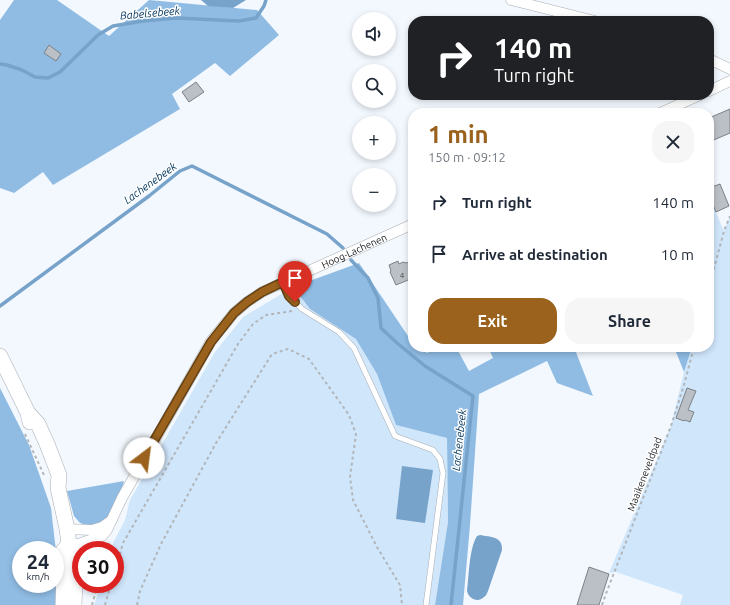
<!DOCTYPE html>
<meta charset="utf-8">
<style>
:root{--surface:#fff;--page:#f6f6f7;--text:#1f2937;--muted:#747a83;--accent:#9a621d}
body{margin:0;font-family:Ubuntu,sans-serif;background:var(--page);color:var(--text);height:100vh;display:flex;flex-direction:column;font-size:15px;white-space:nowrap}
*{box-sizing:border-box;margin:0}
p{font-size:13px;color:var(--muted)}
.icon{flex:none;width:22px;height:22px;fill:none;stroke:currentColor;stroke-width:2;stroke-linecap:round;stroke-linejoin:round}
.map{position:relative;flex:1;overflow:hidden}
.details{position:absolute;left:408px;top:108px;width:306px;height:244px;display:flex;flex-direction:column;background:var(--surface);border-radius:16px;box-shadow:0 2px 6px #0003}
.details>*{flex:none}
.banner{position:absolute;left:408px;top:16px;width:306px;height:84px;border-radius:16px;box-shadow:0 2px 6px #0003;background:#202124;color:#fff;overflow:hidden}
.fabs{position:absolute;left:352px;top:12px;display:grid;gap:8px}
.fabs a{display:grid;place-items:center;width:44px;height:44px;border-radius:50%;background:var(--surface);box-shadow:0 2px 6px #0003;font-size:20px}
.speed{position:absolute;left:12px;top:541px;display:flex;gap:8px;font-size:20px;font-weight:700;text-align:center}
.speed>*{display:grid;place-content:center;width:52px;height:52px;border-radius:50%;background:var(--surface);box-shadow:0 2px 6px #0003;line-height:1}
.speed small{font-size:10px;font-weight:400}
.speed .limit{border:6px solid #d22;background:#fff;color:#111}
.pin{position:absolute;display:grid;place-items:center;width:34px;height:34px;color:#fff;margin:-41px -17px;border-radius:50% 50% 50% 0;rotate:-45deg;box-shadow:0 0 4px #0007}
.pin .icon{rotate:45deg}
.me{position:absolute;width:44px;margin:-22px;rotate:30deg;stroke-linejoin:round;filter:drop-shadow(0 0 3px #0008)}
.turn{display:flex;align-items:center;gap:14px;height:84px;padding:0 20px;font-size:18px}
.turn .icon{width:52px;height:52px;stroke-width:2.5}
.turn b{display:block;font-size:28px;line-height:34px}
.round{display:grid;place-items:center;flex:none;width:42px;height:42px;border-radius:16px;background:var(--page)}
.headline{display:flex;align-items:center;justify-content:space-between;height:68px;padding:0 20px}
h1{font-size:24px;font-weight:600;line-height:30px;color:var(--accent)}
.button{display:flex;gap:8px;margin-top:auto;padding:8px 20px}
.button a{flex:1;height:46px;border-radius:16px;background:var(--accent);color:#fff;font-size:16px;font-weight:600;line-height:46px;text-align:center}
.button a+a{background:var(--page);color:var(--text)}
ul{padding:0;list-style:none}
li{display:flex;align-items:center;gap:12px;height:52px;padding:0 20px}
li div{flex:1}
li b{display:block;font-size:15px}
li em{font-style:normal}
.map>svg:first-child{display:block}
.green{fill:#d0e6fb}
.forest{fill:#90bce4;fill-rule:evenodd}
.water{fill:#77a2ca}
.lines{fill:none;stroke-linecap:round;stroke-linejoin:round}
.stream{stroke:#77a2ca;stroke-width:3.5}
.building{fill:#bac0c5;stroke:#7c8287}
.service-casing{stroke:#a9aeb3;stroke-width:6}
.minor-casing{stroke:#a9aeb3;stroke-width:11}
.primary-casing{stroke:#a9aeb3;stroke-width:16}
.path{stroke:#b1b6ba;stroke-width:2;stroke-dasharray:3 3;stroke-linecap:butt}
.service{stroke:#fff;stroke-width:5}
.minor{stroke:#fff;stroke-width:10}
.primary{stroke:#fff;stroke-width:15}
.route-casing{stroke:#644013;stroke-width:10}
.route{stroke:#9a621d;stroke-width:7}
.labels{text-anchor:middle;stroke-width:3;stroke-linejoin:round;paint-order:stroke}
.number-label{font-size:8px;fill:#44474a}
.street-label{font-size:10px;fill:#1d1f21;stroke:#fff}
.water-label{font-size:11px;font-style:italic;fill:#093c62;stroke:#fff}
</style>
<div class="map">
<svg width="730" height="605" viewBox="0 0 730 605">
<rect width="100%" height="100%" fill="#f2f8fe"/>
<g class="green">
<polygon points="709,197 724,231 730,216 730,605 680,605 683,595 616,572 609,573 671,426 684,372 692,347 709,347"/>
<polygon points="293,287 310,309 356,338 377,374 396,425 447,438 448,522 435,605 94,605 101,584 115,584 115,550 111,550 114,541 125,520 130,500 215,352 243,317"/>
</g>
<g class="forest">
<polygon points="14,0 57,0 109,36 149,0 257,10 279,35 230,76 215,63 172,94 180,109 53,185 43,172 14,193 0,188 0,20"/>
<polygon points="359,263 408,336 413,341 413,347 420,347 427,353 436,347 456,347 469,371 493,358 488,347 574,347 593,396 557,383 547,361 479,394 470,525 463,605 435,605 448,522 447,438 396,425 377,374 356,339 310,309 293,287"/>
<polygon points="674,347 692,347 684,372"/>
<path d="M0,388L29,445L51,508L58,569L56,605H0ZM21,550H55V584H21Z"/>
<polygon points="124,481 121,493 107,518 100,524 89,526 80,523 74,516 67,491"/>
</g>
<g class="water">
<polygon points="201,0 246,0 233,8 208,6"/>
<polygon points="402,466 433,470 425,523 396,519"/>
<path d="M480,535C490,537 503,536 502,550L488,591C487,593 486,596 484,597C478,603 469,599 467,591C469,576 469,549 477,536Z"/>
</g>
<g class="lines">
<g class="stream">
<polyline points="0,64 7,65 22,70 35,77 48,78 60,72 98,35 113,26 143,21 176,18 239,21 256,18 264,6 266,0"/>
<polyline points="351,260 368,278 378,298 381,328 397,343 425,366 473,396 451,605"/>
<polyline points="0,306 149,196 180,171 192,166 327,234 343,248"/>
</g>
</g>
<g class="building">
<polygon points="49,45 61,54 56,61 44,53"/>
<polygon points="196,82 204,92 189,102 182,92"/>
<polygon points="730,109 730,133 709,142 709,118"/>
<polygon points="720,184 729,206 716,212 709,195 709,188"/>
<polygon points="413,260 413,278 396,285 390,272 391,271 389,265 398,261 399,264 403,262 406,263"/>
<polygon points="687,388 696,391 688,410 694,412 690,422 685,420 684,421 676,418"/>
<polygon points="589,567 609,574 599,605 577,605"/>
</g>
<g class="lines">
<defs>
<polyline id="service" points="283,282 289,296 302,309 339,332 354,348 395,436 433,450 440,459 443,473 426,605"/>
<g id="minor">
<polyline points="511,0 595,21"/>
<polyline points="709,59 730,69"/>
<polyline points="709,91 730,81"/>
<polyline points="660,113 700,95"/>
<polyline points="67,529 92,530 102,527 112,520"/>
<path id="s1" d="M69,544H78L102,536L107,530L122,498L211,341L234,313L247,302L262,292L413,224"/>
</g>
<g id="primary">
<polyline points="0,356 28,413 30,422"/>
<polyline points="28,413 38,424 47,444 59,475 58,488 67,529 69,544 74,551 75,583 74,605"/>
<polyline points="63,605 64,568 63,551 69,544"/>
</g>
</defs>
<use href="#service" class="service-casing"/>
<use href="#minor" class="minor-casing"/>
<use href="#primary" class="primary-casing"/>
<g class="path">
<polyline points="709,287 724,231 730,216"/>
<polyline points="25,434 44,475"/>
<polyline points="107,550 109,543"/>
<polyline points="115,572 123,543 238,344 253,324 266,315 292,311"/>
<polyline points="92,605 98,584"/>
<polyline points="105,605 111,584"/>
<polyline points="137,605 140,591 161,544 216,443 272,354 288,349 309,359 349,415 356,434 350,477 353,500 377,547 400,585 402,605"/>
<polyline points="602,605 607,591 671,426 684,385 694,347"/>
</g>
<use href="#service" class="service"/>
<use href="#minor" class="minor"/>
<use href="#primary" class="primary"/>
</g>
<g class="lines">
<defs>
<polyline id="route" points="144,458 211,342 234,313 247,302 262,292 283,282 289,296 295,302"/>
</defs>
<use href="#route" class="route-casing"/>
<use href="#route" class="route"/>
</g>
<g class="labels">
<g class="number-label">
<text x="402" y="278">4</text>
</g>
<g class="street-label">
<text dy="4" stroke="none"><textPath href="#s1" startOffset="430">Hoog-Lachenen</textPath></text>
<text transform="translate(644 474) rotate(-69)" y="4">Maaikeneveldpad</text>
</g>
<g class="water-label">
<text transform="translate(150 13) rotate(-5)" y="4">Babelsebeek</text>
<text transform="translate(150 183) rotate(-36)" y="4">Lachenebeek</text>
<text transform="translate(459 440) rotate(-84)" y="4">Lachenebeek</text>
</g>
</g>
</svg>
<div class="fabs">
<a><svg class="icon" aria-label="sound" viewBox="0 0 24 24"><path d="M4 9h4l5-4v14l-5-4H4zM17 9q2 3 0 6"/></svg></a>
<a><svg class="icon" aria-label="search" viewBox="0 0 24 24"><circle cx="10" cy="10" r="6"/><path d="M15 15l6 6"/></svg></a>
<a>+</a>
<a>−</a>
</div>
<div class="speed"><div>24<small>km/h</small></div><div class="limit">30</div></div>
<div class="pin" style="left:295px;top:302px;background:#d93025"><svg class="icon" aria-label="arrive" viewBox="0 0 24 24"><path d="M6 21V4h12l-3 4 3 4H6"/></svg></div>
<svg class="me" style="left:144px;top:458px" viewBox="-20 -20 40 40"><circle r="19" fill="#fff"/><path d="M0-13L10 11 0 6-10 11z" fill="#9a621d"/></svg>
<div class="banner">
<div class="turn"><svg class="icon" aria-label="right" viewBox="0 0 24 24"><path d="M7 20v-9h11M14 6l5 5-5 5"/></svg><div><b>140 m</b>Turn right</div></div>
</div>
<section class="details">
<div class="headline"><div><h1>1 min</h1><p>150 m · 09:12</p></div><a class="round"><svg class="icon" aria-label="close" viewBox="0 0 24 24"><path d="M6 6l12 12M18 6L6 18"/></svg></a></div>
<ul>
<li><svg class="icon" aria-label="right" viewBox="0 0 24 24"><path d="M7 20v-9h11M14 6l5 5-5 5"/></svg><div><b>Turn right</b></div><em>140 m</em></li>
<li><svg class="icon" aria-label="arrive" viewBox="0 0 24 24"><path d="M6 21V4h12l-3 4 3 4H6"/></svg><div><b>Arrive at destination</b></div><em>10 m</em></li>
</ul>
<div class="button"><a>Exit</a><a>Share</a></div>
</section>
</div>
